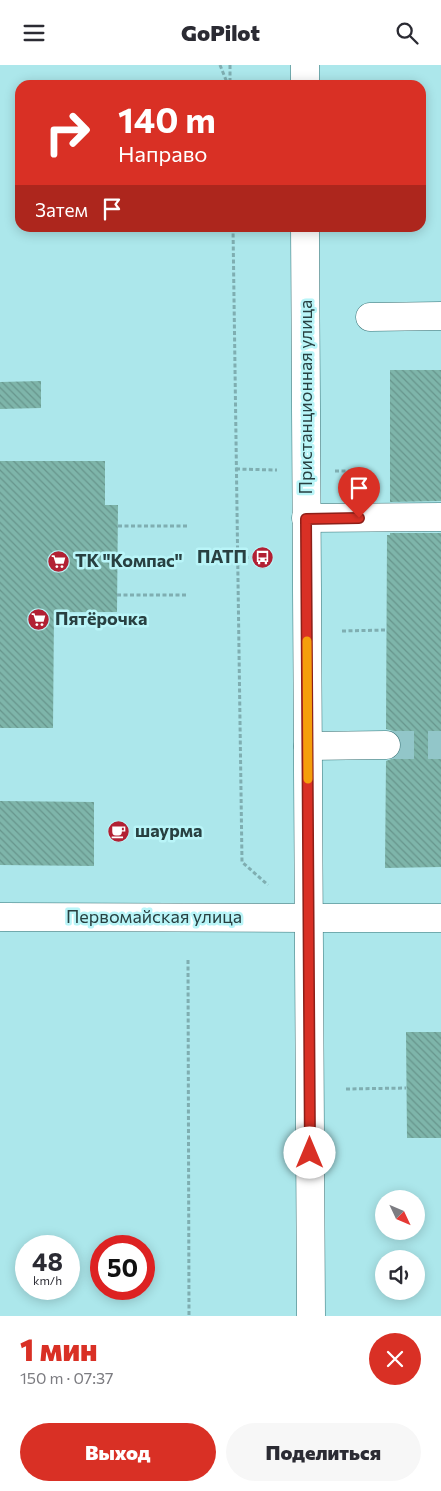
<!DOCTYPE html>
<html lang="ru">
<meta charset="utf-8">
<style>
:root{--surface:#fff;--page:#f7f7f7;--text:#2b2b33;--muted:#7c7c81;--accent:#d93025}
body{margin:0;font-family:Commissioner,sans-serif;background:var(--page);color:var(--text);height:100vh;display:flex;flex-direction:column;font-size:19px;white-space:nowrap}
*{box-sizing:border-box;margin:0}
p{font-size:16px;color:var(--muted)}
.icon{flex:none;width:28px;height:28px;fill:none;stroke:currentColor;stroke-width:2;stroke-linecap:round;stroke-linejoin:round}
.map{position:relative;height:1251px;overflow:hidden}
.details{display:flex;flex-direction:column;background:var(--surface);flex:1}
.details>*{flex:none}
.banner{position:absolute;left:15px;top:15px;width:411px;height:152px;border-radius:15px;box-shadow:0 2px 12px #0003;background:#d93025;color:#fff;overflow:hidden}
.needle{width:32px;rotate:134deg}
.controls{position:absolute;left:375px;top:1125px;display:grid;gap:10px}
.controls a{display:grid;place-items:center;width:50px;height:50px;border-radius:50%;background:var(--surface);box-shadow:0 2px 12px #0003;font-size:25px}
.speed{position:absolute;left:15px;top:1170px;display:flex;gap:10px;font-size:25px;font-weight:700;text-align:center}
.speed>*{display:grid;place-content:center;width:65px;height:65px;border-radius:50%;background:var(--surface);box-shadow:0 2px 12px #0003;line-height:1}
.speed small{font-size:12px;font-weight:400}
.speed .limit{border:8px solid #d22;background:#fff;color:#111}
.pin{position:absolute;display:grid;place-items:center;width:42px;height:42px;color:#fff;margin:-51px -21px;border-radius:50% 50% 50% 0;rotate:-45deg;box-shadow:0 0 5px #0007}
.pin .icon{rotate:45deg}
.me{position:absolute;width:55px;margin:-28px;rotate:0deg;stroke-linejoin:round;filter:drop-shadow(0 0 4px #0008)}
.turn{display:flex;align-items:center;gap:18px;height:105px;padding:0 20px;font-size:22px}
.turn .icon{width:65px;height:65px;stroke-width:2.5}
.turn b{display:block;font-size:35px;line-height:42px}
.then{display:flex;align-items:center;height:48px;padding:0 20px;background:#0003;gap:10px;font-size:19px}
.round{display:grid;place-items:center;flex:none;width:52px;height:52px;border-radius:26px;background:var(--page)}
.overview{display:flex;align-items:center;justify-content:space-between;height:85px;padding:0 20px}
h1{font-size:30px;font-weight:800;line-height:38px;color:var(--accent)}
.cta{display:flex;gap:10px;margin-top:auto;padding:10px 20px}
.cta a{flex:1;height:58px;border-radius:30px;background:var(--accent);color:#fff;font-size:20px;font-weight:800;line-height:58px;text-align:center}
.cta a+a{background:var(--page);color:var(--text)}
header{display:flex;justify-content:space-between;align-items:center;height:65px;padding:0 20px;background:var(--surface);font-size:22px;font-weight:800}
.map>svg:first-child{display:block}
.building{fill:url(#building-back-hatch)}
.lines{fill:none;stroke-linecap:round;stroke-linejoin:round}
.minor-tunnel{stroke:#92c6c9;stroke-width:28;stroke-dasharray:28 14;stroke-linecap:butt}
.minor-casing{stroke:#377073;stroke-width:29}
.major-casing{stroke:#377073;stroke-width:29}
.path{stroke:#7faeb1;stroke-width:3;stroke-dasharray:4 2.5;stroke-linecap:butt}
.minor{stroke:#fff;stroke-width:28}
.major{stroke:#fff;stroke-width:28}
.route-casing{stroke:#8d1f18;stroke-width:12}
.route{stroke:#d93025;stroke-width:9}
.slow{stroke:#f59e0b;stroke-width:9}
.labels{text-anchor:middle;stroke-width:5;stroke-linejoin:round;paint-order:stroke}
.street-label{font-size:18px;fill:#284041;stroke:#b9f5f8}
.poi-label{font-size:18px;font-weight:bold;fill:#284041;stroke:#b9f5f8;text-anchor:start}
</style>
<header><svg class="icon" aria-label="menu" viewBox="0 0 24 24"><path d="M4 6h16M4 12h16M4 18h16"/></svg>GoPilot<svg class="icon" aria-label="search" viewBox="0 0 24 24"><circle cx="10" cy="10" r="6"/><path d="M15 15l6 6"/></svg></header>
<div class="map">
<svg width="441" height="1251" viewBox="0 0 441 1251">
<defs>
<pattern id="building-back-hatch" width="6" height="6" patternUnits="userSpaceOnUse" patternTransform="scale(1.25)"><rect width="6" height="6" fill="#7eb5aa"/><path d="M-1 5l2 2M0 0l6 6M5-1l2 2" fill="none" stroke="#67958c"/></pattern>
</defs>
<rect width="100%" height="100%" fill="#ace7eb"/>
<g class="building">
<polygon points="390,305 441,305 441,436 390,437"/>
<polygon points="41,316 41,343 0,344 0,317"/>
<polygon points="0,396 105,396 105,440 118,440 117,547 54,547 53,663 0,663"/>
<polygon points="390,468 441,468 441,802 385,803 386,696 394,693 400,687 402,680 399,672 393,666 386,664 387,470 390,470"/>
<polygon points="0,736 94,737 94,801 0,800"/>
<polygon points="406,967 441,967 441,1073 407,1073"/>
</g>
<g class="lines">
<polyline class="minor-tunnel" points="386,680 441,680"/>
<defs>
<g id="minor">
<polyline points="370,252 441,251"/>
<polyline points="306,453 441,452"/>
<polyline points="308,681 386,680"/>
<polyline points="308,853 441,853"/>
</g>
<g id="major">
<polyline points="305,0 305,20"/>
<polyline points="305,162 311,1251"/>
<polyline points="0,852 308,853"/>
</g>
</defs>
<use href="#minor" class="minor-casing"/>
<use href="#major" class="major-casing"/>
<g class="path">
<polyline points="220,0 228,20"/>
<polyline points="230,0 230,20"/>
<polyline points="233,162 242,797 268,820"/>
<polyline points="236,404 277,405"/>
<polyline points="335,406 350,406"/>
<polyline points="118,461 188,461"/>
<polyline points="238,493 263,492"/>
<polyline points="117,530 188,530"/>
<polyline points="342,566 386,565"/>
<polyline points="188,895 189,1251"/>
<polyline points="346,1024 406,1023"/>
</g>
<use href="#minor" class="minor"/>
<use href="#major" class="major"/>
</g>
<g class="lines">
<defs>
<polyline id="route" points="310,1088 306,454 359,453"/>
</defs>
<use href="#route" class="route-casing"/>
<use href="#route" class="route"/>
<polyline class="slow" points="307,576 308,714"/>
</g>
<defs>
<symbol id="bus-disc" viewBox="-11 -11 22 22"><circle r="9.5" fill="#b22033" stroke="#b9f5f8"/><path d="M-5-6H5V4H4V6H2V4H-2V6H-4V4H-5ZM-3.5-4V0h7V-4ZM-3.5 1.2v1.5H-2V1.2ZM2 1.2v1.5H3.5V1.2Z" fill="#fff"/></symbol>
<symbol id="supermarket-disc" viewBox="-11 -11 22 22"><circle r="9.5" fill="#b22033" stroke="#b9f5f8"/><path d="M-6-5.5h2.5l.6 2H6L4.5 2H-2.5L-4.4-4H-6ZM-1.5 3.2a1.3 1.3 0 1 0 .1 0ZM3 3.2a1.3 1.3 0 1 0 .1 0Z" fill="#fff"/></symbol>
<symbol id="cafe-disc" viewBox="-11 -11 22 22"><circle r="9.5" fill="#b22033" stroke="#b9f5f8"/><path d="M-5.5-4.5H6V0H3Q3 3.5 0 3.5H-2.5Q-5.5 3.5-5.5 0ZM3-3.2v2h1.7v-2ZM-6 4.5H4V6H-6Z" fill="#fff"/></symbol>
</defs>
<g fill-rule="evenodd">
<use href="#bus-disc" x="250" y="480" width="25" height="25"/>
<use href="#supermarket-disc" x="46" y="484" width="25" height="25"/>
<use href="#supermarket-disc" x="26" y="542" width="25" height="25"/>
<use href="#cafe-disc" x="106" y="754" width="25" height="25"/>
</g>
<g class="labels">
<g class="street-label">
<text transform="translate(306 332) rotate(-90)" y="6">Пристанционная улица</text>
<text x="154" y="858">Первомайская улица</text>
</g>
<g class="poi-label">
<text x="247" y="498" text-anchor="end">ПАТП</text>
<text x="75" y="502">ТК "Компас"</text>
<text x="55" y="560">Пятёрочка</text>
<text x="135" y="772">шаурма</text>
</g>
</g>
</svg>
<div class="controls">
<a><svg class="needle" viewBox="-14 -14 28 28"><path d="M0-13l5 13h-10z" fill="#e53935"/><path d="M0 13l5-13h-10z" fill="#7c7c81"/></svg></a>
<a><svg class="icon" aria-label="sound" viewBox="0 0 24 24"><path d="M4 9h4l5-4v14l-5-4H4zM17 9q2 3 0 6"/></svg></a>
</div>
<div class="speed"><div>48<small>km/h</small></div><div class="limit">50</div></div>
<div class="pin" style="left:359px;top:453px;background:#d93025"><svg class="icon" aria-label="arrive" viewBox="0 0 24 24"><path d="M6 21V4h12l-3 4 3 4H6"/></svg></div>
<svg class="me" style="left:310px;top:1088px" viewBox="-20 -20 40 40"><circle r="19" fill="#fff"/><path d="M0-13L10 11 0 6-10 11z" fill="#d93025"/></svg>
<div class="banner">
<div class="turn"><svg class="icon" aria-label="right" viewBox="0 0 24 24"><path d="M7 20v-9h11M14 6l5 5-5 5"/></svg><div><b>140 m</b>Направо</div></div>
<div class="then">Затем<svg class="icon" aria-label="arrive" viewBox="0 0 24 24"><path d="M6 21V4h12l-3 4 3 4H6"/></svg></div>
</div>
</div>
<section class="details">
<div class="overview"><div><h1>1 мин</h1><p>150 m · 07:37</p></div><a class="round" style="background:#d93025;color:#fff"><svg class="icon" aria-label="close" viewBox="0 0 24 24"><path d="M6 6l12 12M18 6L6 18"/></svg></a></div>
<div class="cta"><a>Выход</a><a>Поделиться</a></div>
</section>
